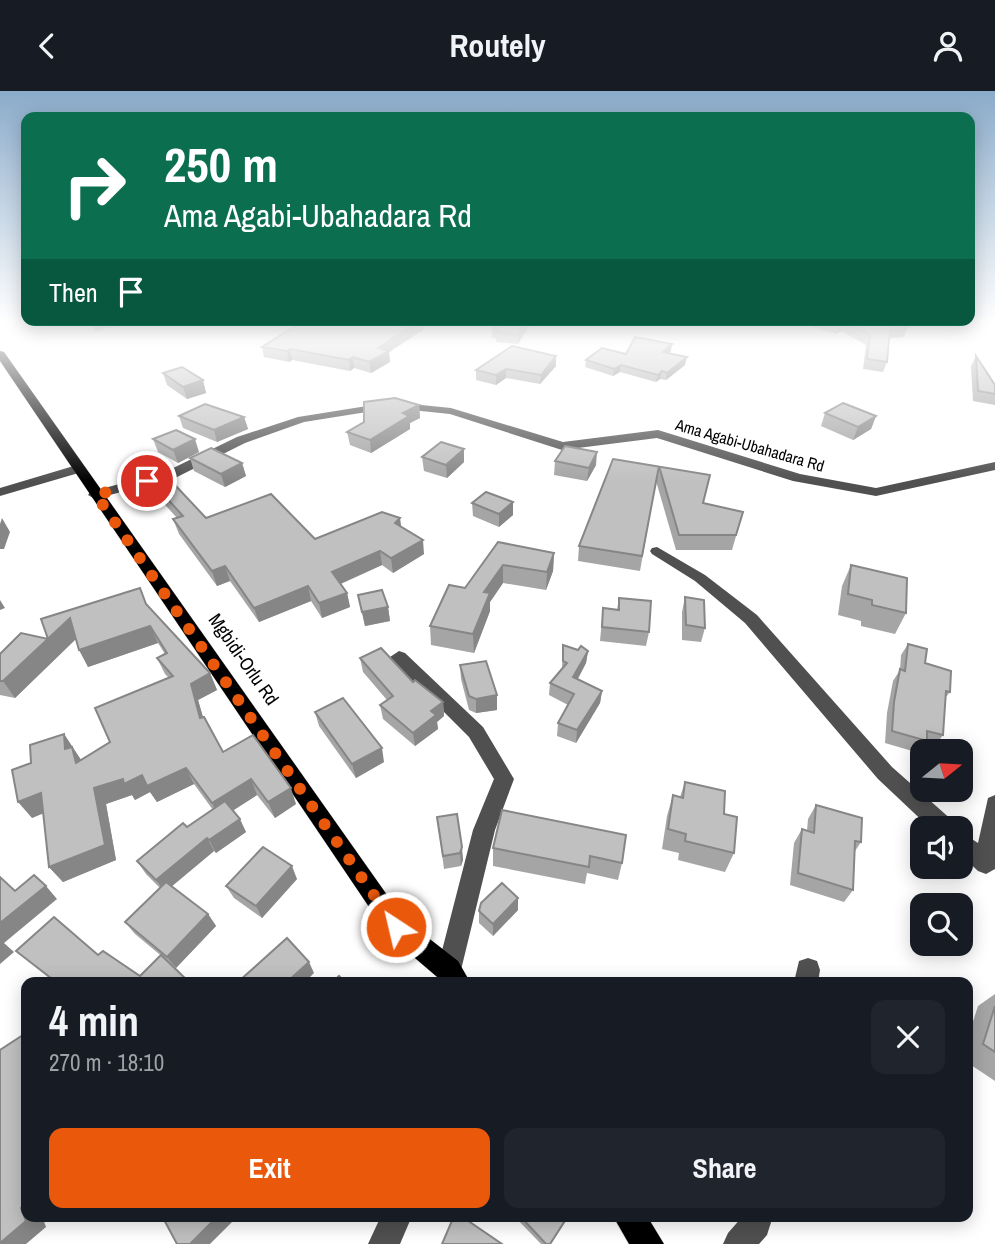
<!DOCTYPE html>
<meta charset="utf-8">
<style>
:root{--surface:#171b24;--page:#20242c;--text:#f1f3f6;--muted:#9ea1a6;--accent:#ea580c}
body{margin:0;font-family:"Archivo Narrow",sans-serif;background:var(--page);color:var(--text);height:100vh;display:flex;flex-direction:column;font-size:26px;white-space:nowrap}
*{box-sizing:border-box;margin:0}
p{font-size:23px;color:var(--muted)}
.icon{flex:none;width:38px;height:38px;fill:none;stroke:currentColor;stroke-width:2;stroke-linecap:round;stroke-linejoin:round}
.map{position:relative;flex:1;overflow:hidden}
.drawer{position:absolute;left:21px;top:886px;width:952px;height:245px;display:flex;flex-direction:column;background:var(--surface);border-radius:14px;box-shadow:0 4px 18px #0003}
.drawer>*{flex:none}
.hud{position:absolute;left:21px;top:21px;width:954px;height:214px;border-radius:14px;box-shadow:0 4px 18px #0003;background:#0b6e4f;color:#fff;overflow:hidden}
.needle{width:46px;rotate:72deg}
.tools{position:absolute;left:910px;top:648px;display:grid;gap:14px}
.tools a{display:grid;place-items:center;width:63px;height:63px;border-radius:14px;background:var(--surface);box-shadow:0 4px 18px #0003;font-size:35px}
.pin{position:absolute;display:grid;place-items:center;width:60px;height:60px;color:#fff;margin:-30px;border:4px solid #fff;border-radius:50%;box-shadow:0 2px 7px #0007}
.me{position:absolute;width:77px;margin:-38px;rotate:325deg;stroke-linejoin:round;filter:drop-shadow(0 0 5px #0008)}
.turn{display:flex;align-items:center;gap:24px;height:147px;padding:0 28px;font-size:32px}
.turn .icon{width:91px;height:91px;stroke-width:2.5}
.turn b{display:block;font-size:49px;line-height:60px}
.then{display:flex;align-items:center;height:66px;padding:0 28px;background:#0003;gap:14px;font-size:26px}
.round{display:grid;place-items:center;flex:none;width:74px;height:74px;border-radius:14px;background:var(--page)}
.overview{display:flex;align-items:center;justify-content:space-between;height:119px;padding:0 28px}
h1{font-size:42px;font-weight:700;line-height:52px}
.primary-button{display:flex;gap:14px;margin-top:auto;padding:14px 28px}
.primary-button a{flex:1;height:80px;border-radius:14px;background:var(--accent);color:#fff;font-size:28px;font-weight:700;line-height:80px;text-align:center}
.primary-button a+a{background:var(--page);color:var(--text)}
header{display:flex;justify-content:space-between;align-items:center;height:91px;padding:0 28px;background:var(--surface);font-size:32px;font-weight:700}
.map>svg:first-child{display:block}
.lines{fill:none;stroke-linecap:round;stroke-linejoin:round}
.major-casing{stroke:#dbdbdb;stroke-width:1}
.minor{fill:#505050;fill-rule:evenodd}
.major{fill:#000;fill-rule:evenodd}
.wall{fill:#a5a5a5}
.shaded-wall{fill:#868686}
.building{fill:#c0c0c0;stroke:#868686;stroke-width:2}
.route{stroke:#ea580c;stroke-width:12;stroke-dasharray:0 21.6}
.labels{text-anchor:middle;stroke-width:5;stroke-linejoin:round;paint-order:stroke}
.far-street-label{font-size:16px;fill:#000;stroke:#fff}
.street-label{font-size:19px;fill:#000;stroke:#fff}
</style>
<header><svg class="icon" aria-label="back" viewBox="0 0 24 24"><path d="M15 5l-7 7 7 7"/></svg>Routely<svg class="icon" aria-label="person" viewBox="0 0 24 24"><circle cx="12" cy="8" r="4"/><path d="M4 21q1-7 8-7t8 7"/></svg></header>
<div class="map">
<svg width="995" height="1153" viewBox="0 0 995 1153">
<rect width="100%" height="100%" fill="#fff"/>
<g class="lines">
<defs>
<g id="major">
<polygon points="0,260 4,261 404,828 458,870 470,891 443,891 388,844 0,270"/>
<polygon points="613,1125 647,1125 664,1153 629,1153"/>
</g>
</defs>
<use href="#major" class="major-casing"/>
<g class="minor">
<polygon points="392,311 451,317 563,351 658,339 800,383 876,397 995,371 995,379 876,405 793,390 657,347 562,359 450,323 392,317 304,331 245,352 177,386 95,408 88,404 90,401 167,380 237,346 298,326"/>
<polygon points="77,374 83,378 82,381 0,405 0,397"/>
<polygon points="657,456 705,484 757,524 892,676 953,730 956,737 930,737 878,688 745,532 695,490 652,463 650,460 652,457"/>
<polygon points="399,560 405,562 483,636 514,688 495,739 461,879 458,888 450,891 440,888 437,879 473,739 494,688 469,646 393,570 390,566"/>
<polygon points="995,704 995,778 986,783 978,780 961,764 961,741 978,752 988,707"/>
<polygon points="808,867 817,870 820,879 818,891 794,891 799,870"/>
<polygon points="381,1125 412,1125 400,1153 368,1153"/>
<polygon points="743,1125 773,1125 767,1144 759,1153 723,1153 728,1142"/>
</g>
<use href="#major" class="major"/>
</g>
<g class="wall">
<polygon points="814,229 899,229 904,246 889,247 887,271 883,281 863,278 866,254 841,240 836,243 812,236"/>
<polygon points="529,235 518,253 496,251 496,247 492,247 492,237"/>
<polygon points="423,239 389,261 390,271 371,282 354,277 350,280 292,269 289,271 264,266 262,256"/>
<polygon points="671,260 668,262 685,274 666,289 660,288 656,291 620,281 613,285 585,276 586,269 626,263"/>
<polygon points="976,265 995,294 995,314 973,310 971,275"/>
<polygon points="556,275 540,293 506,287 496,294 476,289 476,279"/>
<polygon points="163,282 203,289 206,302 187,308 167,294"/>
<polygon points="419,314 420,327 410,332 410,338 371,362 350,354 347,341 364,331"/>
<polygon points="825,322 876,325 871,338 853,349 821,335"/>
<polygon points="179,325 244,326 248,338 217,351 183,337"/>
<polygon points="153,348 199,361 178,372 158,361"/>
<polygon points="464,358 464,371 447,387 424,380 422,366"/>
<polygon points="190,367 242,372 246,385 225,396 194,380"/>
<polygon points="613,368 710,384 703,412 743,421 732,459 676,459 656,390 640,480 578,470 579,455"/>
<polygon points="555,370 596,374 587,390 554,384"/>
<polygon points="144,382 206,427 315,448 401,436 424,463 393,482 382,474 341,493 347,502 350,516 322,527 311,510 259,531 230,490 217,495 179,443 173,428 177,427 149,396"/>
<polygon points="513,411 513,424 499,436 473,425 472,412"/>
<polygon points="498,451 554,462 553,480 546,499 503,492 490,511 490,520 474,562 431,554 430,535 465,497"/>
<polygon points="851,474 906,522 895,543 861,535 861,530 838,524 842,495"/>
<polygon points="358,504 388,516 390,530 365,535"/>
<polygon points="685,506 705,537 701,551 682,549 682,521"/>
<polygon points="619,507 649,541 646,555 600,550 603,517 617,519"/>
<polygon points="149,516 210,582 217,599 198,609 203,626 223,661 296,713 275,727 257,704 233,719 246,741 216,762 214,760 172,795 208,823 216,835 176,877 135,843 125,831 160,797 146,783 137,770 213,719 194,693 157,711 150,701 135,709 132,704 106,713 116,769 63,791 49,776 43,722 32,727 31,672 64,643 81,669 110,651 169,587 165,583 157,567 165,563 158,552 88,576 76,548 15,607 0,604 0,563"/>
<polygon points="908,553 950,601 945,607 943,644 935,655 926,653 919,662 885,652 887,622 893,590 900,579 901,564"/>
<polygon points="563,554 578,559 588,560 586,572 578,588 602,600 600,612 576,652 557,645 558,632 568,614 549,604 550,592 562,577"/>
<polygon points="360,567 413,591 443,611 444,625 437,631 438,638 415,655 383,628 380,614 387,609 363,581"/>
<polygon points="460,574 497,604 497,619 476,622 469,619 461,588"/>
<polygon points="315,621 384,671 356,687 319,635"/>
<polygon points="685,691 724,723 734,762 725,781 678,769 679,762 662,758 667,725 673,704 680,706"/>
<polygon points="816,714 861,751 855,760 853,799 844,811 790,794 794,752 802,738 807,740 808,728"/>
<polygon points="502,719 622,772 618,789 587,782 585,793 493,775 493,757"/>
<polygon points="457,723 463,769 461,775 444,778 437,726"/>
<polygon points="297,788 262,827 234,807 226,795"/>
<polygon points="518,819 493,845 479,832 479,820"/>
<polygon points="995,903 995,990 968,972 968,946 978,915"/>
<polygon points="514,1125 569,1125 551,1153 541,1153"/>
</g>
<g class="shaded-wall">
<polygon points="91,229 126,229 127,233 95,240"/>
<polygon points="420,229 422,229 423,239 389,261 390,271 371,282 369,271 378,257"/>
<polygon points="527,229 529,229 529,235 518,253 518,244"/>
<polygon points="844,230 841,240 836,243 839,233"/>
<polygon points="908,236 904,246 886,247 890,237"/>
<polygon points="672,253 671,260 662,269 663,261"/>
<polygon points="290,258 292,269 289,271 287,260"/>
<polygon points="556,265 556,275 540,293 541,284"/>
<polygon points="353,266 354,277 350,280 349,269"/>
<polygon points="687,266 685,274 666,289 667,282"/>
<polygon points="621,274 620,281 613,285 614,278"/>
<polygon points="506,278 506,287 496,294 496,284"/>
<polygon points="662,280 660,288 656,291 658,284"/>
<polygon points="203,289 206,302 187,308 183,296"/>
<polygon points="419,314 420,327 410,332 410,338 371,362 370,349 403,322"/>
<polygon points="876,325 871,338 853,349 858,336"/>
<polygon points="244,326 248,338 217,351 214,339"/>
<polygon points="195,348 199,361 178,372 173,359"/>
<polygon points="464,358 464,371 447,387 446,374"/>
<polygon points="597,361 596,374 587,390 589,377"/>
<polygon points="242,372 246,385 225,396 221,383"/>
<polygon points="513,411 513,424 499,436 499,423"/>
<polygon points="2,427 10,441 4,458 0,458 0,433"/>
<polygon points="400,427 402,441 395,432"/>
<polygon points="423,449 424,463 393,482 391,467"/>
<polygon points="380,460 382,474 335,495 332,481"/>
<polygon points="554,462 553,480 546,499 547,481"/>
<polygon points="503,474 503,492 490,511 490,520 474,562 473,543 484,501"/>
<polygon points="225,475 230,490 217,495 212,480"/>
<polygon points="308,495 311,510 259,531 254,517"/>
<polygon points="347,502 350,516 322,527 319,512"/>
<polygon points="0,509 5,517 0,519"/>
<polygon points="388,516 390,530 365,535 362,521"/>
<polygon points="70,527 80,544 15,607 3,590"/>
<polygon points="150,535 158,552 88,576 79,559"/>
<polygon points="588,560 586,572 572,598 573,586"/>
<polygon points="210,582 217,599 198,609 208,644 200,627 191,593"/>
<polygon points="602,600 600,612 576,652 577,639"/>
<polygon points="497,604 497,619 476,622 476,608"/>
<polygon points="443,611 444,625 437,631 438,638 415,655 413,642 431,620"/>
<polygon points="64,643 83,672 87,689 65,658"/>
<polygon points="382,657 384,671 356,687 352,673"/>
<polygon points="186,677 194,693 157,711 150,701 135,709 132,704 106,713 116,769 63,791 49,776 94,697 123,688"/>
<polygon points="251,688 257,704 220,728 212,712"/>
<polygon points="291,697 296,713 275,727 268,711"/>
<polygon points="41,702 54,718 32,727 18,711"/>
<polygon points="240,728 246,741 216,762 209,749"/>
<polygon points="207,747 214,760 165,801 156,789"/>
<polygon points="462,756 463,769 461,775 460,762"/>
<polygon points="292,775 297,788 262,827 256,815"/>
<polygon points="46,795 57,808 4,852 14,861 0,873 0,832"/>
<polygon points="518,807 518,819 493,845 493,833"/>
<polygon points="208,823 216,835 176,877 167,866"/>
<polygon points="309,871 314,882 305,891 287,891"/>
<polygon points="26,1113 26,1125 42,1125 46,1136 26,1153 0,1153 21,1117"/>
<polygon points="218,1125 238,1125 210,1153 190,1153"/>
</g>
<g class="building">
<polygon points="305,229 420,229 378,257 389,260 369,271 353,266 349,269 290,258 287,260 262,256"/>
<polygon points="498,229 527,229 518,244 496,241 498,238 492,237"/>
<polygon points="828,229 899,229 908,236 890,237 887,271 867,268 870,244 844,230 839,233"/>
<polygon points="635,246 672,253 663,261 687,266 667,282 662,280 658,284 621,274 614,278 586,269 602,257 626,263"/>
<polygon points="512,255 556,265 541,284 506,278 496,284 476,279"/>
<polygon points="976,265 995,294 995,303 978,300"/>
<polygon points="182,276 203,289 183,296 163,282"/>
<polygon points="395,307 419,314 403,322 409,325 370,349 347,341 364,331 364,311"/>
<polygon points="843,312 876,325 858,336 825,322"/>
<polygon points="205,313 244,326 214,339 179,325"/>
<polygon points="176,339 195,348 173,359 153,348"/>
<polygon points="441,351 464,358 446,374 422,366"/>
<polygon points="565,355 597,361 589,377 555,370"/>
<polygon points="211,357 242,372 221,383 190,367"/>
<polygon points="613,368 710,384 703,412 743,421 736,444 679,444 659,375 642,465 579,455"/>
<polygon points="160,378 206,427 271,403 315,448 382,421 400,427 395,432 423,449 391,467 380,460 332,481 347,502 319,512 308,495 254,517 225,475 212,480 173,428 183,425 144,382"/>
<polygon points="486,401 513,411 499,423 472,412"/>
<polygon points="498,451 554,462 547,481 503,474 484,501 490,502 473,543 430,535 449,494 465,497"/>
<polygon points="851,474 907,487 906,522 872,514 872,509 848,503"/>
<polygon points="140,497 146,513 210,582 191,593 200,627 204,626 223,661 253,644 291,697 268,711 251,688 212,712 186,677 147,695 142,684 124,693 123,688 94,697 105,754 49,776 41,702 18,711 12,679 31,672 30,654 64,643 65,658 72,656 76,672 110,651 95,617 173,585 157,567 167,562 150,535 79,559 70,527 3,590 0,590 0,563 21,542 48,548 41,528"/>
<polygon points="382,499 388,516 362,521 358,504"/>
<polygon points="685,506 704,509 705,537 686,534"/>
<polygon points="619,507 651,510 649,541 602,536 603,517 619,519"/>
<polygon points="908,553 927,558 925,572 951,580 950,601 946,600 943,644 927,640 927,650 892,640 894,611 900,578 905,580"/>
<polygon points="563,554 578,559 581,555 588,560 573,586 602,600 577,639 558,632 574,603 550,592 567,572 563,570"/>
<polygon points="381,557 413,591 415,589 443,611 431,620 436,624 413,642 380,614 393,605 360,567"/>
<polygon points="486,570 497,604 476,608 469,605 460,574"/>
<polygon points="343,607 382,657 352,673 315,621"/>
<polygon points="685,691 725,700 724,723 737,726 734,762 685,750 686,743 668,738 673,704 683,707"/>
<polygon points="225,710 240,728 209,749 207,747 156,789 137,770 183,732 187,736"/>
<polygon points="816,714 862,727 861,751 855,750 853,799 798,782 802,738 814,742"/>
<polygon points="502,719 626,744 622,772 590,765 589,776 493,757"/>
<polygon points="457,723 462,756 460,762 443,765 437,726"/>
<polygon points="263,756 292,775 256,815 226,795"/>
<polygon points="34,784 46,795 0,832 0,786 15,800"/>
<polygon points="166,791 208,823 167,866 125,831"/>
<polygon points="502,792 518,807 493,833 479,820 481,812"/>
<polygon points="54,826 98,864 103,860 140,885 161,864 189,891 56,891 16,860"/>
<polygon points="287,847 309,871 287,891 238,891"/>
<polygon points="339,885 345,891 333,891"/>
<polygon points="995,915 995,961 983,953"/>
<polygon points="26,942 26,1113 21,1117 26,1130 0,1152 0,959"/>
<polygon points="162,1125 218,1125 190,1153 177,1153"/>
<polygon points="454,1125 461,1125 502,1153 442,1153"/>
<polygon points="520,1125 568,1125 550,1153 546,1153"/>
</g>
<linearGradient id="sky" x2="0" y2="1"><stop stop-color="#8aabca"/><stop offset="0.59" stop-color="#fff"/><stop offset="1" stop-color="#fff" stop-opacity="0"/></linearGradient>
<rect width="995" height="391" fill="url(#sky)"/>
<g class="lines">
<polyline class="route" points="147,390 96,404 396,836"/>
</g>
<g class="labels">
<g class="far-street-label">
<text transform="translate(750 354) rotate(16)" y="6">Ama Agabi-Ubahadara Rd</text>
</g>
<g class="street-label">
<text transform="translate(244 568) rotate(55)" y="7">Mgbidi-Orlu Rd</text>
</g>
</g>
</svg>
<div class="tools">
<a><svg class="needle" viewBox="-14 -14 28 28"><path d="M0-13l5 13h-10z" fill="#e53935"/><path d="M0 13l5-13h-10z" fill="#9ea1a6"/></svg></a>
<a><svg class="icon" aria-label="sound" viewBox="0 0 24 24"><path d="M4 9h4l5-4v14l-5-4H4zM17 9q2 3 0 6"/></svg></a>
<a><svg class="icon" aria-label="search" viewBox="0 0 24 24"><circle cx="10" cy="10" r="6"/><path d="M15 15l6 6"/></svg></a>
</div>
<div class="pin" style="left:147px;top:390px;background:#d93025"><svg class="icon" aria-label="arrive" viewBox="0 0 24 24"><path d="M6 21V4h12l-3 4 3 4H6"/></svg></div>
<svg class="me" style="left:396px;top:836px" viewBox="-20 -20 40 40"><circle r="17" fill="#ea580c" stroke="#fff" stroke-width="3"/><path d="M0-11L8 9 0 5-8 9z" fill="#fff"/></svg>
<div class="hud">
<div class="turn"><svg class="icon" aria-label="right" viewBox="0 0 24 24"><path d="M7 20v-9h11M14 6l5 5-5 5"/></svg><div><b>250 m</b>Ama Agabi-Ubahadara Rd</div></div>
<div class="then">Then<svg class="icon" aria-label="arrive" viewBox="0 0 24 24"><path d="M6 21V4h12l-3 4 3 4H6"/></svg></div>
</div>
<section class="drawer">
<div class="overview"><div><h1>4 min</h1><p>270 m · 18:10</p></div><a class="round"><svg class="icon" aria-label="close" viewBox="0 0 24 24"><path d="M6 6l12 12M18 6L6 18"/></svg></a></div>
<div class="primary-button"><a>Exit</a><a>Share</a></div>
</section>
</div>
